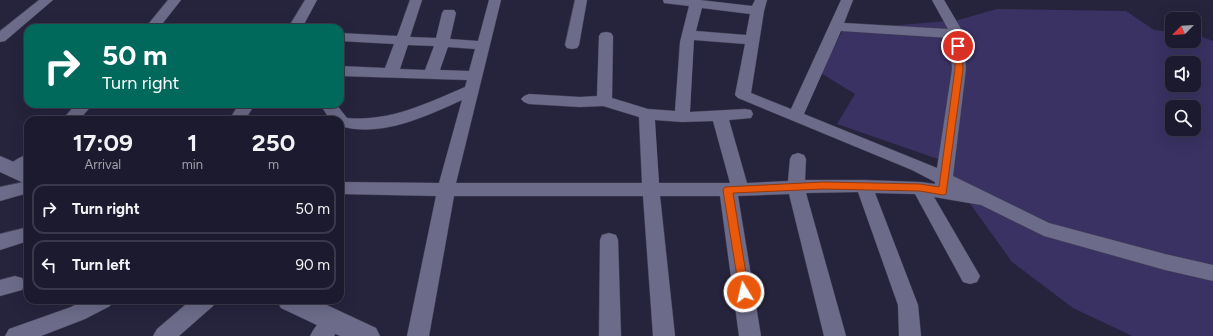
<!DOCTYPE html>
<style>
:root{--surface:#1c1a2e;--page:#252336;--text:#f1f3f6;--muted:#a0a1aa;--line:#3a384a}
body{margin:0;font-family:Figtree,sans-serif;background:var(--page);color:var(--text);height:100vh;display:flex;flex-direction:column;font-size:15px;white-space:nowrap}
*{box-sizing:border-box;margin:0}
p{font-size:13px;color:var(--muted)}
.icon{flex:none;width:22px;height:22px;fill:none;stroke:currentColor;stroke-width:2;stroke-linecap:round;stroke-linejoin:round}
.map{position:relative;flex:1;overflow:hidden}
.details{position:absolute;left:24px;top:116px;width:320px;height:188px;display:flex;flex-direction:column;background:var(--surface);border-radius:12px;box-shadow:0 4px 16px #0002,0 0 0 1px var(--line)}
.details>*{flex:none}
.banner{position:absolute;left:24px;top:24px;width:320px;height:84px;border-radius:12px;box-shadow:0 4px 16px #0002,0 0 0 1px var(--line);background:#00695c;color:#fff;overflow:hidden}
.needle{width:26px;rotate:246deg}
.fabs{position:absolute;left:1165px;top:12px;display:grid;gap:8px}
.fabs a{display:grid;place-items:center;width:36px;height:36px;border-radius:8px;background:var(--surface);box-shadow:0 4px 16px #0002,0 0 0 1px var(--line);font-size:20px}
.pin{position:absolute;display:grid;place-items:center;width:34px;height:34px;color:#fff;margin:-17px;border:2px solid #fff;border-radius:50%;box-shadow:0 1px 4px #0007}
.me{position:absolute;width:44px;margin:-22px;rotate:351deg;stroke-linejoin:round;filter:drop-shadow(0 0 3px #0008)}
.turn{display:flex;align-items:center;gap:14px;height:84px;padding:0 12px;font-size:18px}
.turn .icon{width:52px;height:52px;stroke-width:2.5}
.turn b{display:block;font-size:28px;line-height:34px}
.eta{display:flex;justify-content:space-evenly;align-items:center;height:68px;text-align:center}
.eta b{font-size:24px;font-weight:700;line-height:28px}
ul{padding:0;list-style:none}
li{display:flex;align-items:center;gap:12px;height:50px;margin:0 8px 6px;padding:0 4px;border:2px solid var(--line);border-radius:12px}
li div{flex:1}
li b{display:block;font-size:15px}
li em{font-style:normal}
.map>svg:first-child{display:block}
.green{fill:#393262;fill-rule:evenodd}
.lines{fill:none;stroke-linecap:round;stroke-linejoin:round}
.minor-casing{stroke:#424055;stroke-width:1}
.tertiary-casing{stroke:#424055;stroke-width:1}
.minor{fill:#6c6b89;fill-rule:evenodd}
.tertiary{fill:#6c6b89;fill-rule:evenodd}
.route{fill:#ea580c;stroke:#983908}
</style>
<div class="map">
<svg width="1213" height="336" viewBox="0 0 1213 336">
<rect width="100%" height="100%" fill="#26233d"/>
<path class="green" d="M997,9L1126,11L1154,30L1172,32V41H1194V34L1213,41V336H1132L1073,308L1012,262L938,159L837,124L855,94L819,72L843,30L958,20ZM1172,63H1194V85H1172ZM1172,107H1194V129H1172Z"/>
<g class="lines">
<defs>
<g id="minor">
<polygon points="39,0 53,0 5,41 0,42 0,31"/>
<polygon points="168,0 181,0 159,28 145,28"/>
<polygon points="305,0 317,0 302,28 288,28"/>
<path d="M410,0H422L410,37L436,38L442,13L444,10H454L456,13L450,39L478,41L489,0H501L456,183H642L639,117L603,106L580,107L529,104L524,102L521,99L524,96L529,94L580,97L597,96L599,36L601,33L606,32L611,33L613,36L612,98L648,109L675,111L680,42L689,6L664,3L663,0H700L752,6L755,0H767L764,11L751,93L791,109L841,0H853L844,23L948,29L932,0H944L964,34L966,69L953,176L1049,223L1165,254L1213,265V281L1165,270L1044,236L981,205L934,197L980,276L977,282L970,284L963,282L915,194L875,193L918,305L921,336H899L898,305L858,192L806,193L846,336H824L789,194L738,196L761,336H739L720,196H660L675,336H653L643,196H454L429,336H407L436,196L340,194V182L439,183L462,100C425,117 380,138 340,126V120H330L320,104H336L347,118C389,122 428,103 465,87L467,80L340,76V66L385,68L394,44L340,41V33L397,36ZM702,8L750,14L746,35L696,31ZM841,31L950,38L952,69L937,168L804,114ZM694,40L745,44L735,95L738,98L912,170L935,182V184L920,182L864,180H805L806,159L804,155L798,153L792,155L790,159L788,181L747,183L729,120L751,118L753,114L751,110L745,109L690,112ZM408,45L434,46L425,70L400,69ZM448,47L475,49L469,71L440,70ZM655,120L682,122L713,121L730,183H659Z"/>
<polygon points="575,0 587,0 579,45 577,48 572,49 567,48 565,45"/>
<polygon points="76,104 93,104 79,120 62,120"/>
<polygon points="239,104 255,104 245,120 229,120"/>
<path d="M28,154V169C21,174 17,177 8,174L5,170C10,162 20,157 28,154Z"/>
<polygon points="28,181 28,193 0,201 0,187"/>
<polygon points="28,227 28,241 0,250 0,234"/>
<polygon points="609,233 616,235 618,240 621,336 599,336 600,240 602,235"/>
<polygon points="15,276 22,278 25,284 22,290 0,296 0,280"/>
<polygon points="84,300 113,300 110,306 85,319 41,336 5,336 9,329 71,307"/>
<polygon points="191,300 216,300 213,306 179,336 153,336 157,329"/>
<path d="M334,312L341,315L344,321L334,336H310C315,326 323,316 334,312Z"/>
</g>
<g id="tertiary">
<polygon points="0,156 28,168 28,185 0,172"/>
<polygon points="277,300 316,300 376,328 380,336 340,336 281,308"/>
</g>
</defs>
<use href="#minor" class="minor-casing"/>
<use href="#tertiary" class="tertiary-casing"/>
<use href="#minor" class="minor"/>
<use href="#tertiary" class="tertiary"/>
</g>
<polygon class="route" points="955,44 960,44 961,46 963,69 946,194 943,195 920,191 824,189 733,193 749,292 747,295 744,297 740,295 723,190 725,187 824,182 920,184 939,187 955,69"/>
</svg>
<div class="fabs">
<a><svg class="needle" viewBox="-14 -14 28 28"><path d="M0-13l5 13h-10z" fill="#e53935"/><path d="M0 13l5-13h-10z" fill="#a0a1aa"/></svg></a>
<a><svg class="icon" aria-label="sound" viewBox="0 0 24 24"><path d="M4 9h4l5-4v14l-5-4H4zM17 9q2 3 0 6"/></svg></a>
<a><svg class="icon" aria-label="search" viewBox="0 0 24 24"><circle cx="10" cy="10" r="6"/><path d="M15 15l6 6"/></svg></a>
</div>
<div class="pin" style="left:958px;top:46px;background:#d93025"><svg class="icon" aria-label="arrive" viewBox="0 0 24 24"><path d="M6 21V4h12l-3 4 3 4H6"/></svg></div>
<svg class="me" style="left:744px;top:292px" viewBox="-20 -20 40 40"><circle r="17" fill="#ea580c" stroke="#fff" stroke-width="3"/><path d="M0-11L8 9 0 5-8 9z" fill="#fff"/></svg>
<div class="banner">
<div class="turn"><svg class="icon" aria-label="right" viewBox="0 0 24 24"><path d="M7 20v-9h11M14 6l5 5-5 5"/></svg><div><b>50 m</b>Turn right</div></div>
</div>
<section class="details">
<div class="eta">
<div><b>17:09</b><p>Arrival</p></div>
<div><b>1</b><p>min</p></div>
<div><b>250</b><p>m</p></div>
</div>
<ul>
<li><svg class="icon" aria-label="right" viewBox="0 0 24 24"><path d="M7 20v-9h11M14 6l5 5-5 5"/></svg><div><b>Turn right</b></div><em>50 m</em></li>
<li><svg class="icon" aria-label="left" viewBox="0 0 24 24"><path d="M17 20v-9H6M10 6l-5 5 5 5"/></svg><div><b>Turn left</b></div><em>90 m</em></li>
</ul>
</section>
</div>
